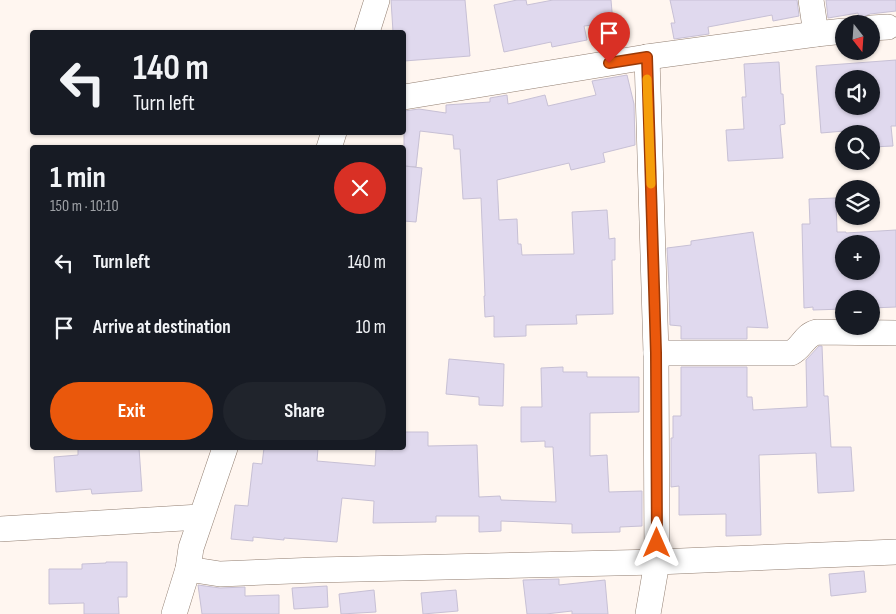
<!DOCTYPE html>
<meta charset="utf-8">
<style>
:root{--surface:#171b24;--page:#20242c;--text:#f1f3f6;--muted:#9ea1a6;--accent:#ea580c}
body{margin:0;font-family:"Sofia Sans Condensed",sans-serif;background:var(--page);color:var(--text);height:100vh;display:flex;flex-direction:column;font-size:19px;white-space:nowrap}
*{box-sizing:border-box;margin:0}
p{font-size:16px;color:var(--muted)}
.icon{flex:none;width:28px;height:28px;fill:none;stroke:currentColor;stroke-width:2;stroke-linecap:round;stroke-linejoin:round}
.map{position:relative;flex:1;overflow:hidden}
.sheet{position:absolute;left:30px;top:145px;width:376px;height:305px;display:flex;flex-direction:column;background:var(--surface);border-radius:5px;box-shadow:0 1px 4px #0004}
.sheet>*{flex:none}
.guide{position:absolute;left:30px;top:30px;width:376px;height:105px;border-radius:5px;box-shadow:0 1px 4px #0004;background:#171b24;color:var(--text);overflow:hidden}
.needle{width:32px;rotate:163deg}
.controls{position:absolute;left:835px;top:15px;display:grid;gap:10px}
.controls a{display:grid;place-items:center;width:45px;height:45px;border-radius:50%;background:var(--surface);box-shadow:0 1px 4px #0004;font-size:25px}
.pin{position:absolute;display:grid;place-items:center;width:42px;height:42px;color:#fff;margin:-51px -21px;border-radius:50% 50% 50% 0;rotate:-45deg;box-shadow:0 0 5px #0007}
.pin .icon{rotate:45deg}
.me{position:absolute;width:55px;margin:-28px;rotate:0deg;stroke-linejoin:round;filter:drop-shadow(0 0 4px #0008)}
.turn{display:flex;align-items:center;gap:18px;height:105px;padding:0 20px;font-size:22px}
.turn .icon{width:65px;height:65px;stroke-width:2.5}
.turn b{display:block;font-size:35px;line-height:42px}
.round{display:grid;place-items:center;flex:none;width:52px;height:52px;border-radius:26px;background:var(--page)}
.headline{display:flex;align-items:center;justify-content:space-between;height:85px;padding:0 20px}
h1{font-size:30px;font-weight:700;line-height:38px}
.action{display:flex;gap:10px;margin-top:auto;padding:10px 20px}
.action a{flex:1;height:58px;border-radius:30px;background:var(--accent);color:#fff;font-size:20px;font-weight:700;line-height:58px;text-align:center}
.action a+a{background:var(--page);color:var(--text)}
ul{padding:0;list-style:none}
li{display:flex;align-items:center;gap:15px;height:65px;padding:0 20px}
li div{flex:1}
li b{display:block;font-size:19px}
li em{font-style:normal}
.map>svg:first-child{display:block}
.building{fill:#e0d9ee;stroke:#c7c0d5;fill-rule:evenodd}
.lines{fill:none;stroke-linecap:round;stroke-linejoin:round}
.minor-casing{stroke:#927f72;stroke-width:26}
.minor{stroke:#fff;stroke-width:25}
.route-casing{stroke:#983908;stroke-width:12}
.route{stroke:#ea580c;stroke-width:9}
.slow{stroke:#f59e0b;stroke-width:9}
</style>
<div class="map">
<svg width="896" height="614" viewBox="0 0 896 614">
<rect width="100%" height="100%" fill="#fff6f0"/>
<g class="building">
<polygon points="391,0 465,0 470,56 404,61 404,32 393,32"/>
<polygon points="517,0 526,0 527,5 553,0 611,0 613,23 584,26 587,40 552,47 551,42 504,52 494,5"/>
<polygon points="670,0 797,0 799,16 773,21 772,15 708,27 709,34 674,39 671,23 675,23"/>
<polygon points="826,0 896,0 896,11 870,14 859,19 858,13 828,18"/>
<path d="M896,60V126H891L893,146L871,147V134H856V130L821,133L816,66ZM844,79H871V106H844Z"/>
<polygon points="779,62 781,94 783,94 785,124 780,125 783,158 728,161 726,130 744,129 742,97 746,97 744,64"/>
<polygon points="627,75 634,104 635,145 603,153 605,162 571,170 569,163 497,180 499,220 517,219 518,244 521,244 522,255 574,254 572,212 607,210 609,239 615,238 615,260 612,260 613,314 576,315 577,324 526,325 526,336 494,337 494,316 485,317 484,296 485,296 481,198 463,199 460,149 454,149 453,135 420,131 416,167 404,166 404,111 419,109 446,113 446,105 490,102 490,98 507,95 508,104 545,95 548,106 596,95 592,81"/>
<polygon points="404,166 422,168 416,222 404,221"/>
<path d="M836,198L837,232H846V233L896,230V307L871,308V299H844V309L813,310V307L804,308L802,224H810L809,199ZM844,244H871V271H844Z"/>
<polygon points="753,232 768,328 747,327 747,339 681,339 681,326 670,325 669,286 667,248 691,245 691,241"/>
<polygon points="819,346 822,346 824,396 828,396 831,447 851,447 854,491 818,493 816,453 759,455 761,535 726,536 726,514 679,515 679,486 671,487 671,438 673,438 673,416 681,416 681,367 747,367 747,397 752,397 753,410 807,407 806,360"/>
<polygon points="449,359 504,364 503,406 479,405 479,397 446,394"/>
<polygon points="563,367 563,372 587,372 587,377 639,377 639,412 590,413 590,456 607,455 609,492 642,491 642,526 620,527 620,532 572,533 572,524 501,521 501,531 479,532 479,516 436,516 436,522 373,523 374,501 342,498 337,542 284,538 284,540 253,537 253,541 231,539 235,505 248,506 253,463 262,464 264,448 318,448 317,461 375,466 376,449 393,450 393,448 404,448 404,432 428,432 428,446 477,445 479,497 500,496 501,500 556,502 553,447 545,447 545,441 521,442 521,407 542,407 541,368"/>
<polygon points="78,448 139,448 142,491 92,494 91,489 56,492 54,457 78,455"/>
<polygon points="106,562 127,562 127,597 118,597 119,614 84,614 84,603 49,604 49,569 82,569 82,564 106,563"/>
<polygon points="864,571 866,592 831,596 829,574"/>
<polygon points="559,579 559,585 605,580 608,614 572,614 572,611 546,614 527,614 523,580"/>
<polygon points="198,585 220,588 245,587 245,596 279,595 279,614 202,614"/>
<polygon points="327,586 328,607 294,609 292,588"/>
<polygon points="374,590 376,612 341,614 339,594"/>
<polygon points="456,590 458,611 423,614 421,593"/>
</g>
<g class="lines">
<defs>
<g id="minor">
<polyline points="811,0 816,34"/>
<polyline points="871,28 888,27"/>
<polyline points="367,32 377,0"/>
<polyline points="647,57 656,353 657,562 648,614"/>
<polyline points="404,97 647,57 816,34 844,31"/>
<polyline points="329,148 334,132"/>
<path d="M656,353H791C802,348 804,335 817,332L896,333"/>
<polyline points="0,529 200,517"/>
<polyline points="188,569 220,574 316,570 657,562 896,552"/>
<polyline points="174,614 188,569 191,548 225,448"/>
</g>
</defs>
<use href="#minor" class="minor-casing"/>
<use href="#minor" class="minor"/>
</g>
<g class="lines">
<defs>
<polyline id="route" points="609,63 647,57 656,353 657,543"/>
</defs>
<use href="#route" class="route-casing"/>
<use href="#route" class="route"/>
<polyline class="slow" points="647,79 651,184"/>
</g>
</svg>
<div class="controls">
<a><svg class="needle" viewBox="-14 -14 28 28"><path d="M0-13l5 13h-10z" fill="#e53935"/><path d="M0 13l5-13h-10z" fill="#9ea1a6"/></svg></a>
<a><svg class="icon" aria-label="sound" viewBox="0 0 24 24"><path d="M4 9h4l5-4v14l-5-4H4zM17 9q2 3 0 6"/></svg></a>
<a><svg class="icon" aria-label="search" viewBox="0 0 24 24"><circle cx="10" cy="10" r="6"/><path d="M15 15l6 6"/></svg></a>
<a><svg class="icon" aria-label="layers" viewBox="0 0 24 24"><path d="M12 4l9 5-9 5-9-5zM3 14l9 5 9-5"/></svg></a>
<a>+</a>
<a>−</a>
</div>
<div class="pin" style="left:609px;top:63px;background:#d93025"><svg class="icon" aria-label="arrive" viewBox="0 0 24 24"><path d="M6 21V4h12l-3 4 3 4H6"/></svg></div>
<svg class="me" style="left:657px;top:543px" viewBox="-20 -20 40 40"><path d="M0-17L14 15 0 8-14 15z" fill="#ea580c" stroke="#fff" stroke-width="4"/></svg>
<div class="guide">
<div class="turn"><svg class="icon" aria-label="left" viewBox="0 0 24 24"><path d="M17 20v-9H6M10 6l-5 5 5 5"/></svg><div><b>140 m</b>Turn left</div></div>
</div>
<section class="sheet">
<div class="headline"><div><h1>1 min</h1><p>150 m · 10:10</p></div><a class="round" style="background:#d93025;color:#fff"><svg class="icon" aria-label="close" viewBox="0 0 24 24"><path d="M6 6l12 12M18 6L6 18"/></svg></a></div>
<ul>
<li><svg class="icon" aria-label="left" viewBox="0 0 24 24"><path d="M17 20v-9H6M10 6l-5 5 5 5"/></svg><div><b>Turn left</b></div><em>140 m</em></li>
<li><svg class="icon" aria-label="arrive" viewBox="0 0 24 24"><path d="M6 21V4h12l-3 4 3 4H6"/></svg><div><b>Arrive at destination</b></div><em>10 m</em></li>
</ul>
<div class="action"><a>Exit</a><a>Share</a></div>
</section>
</div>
